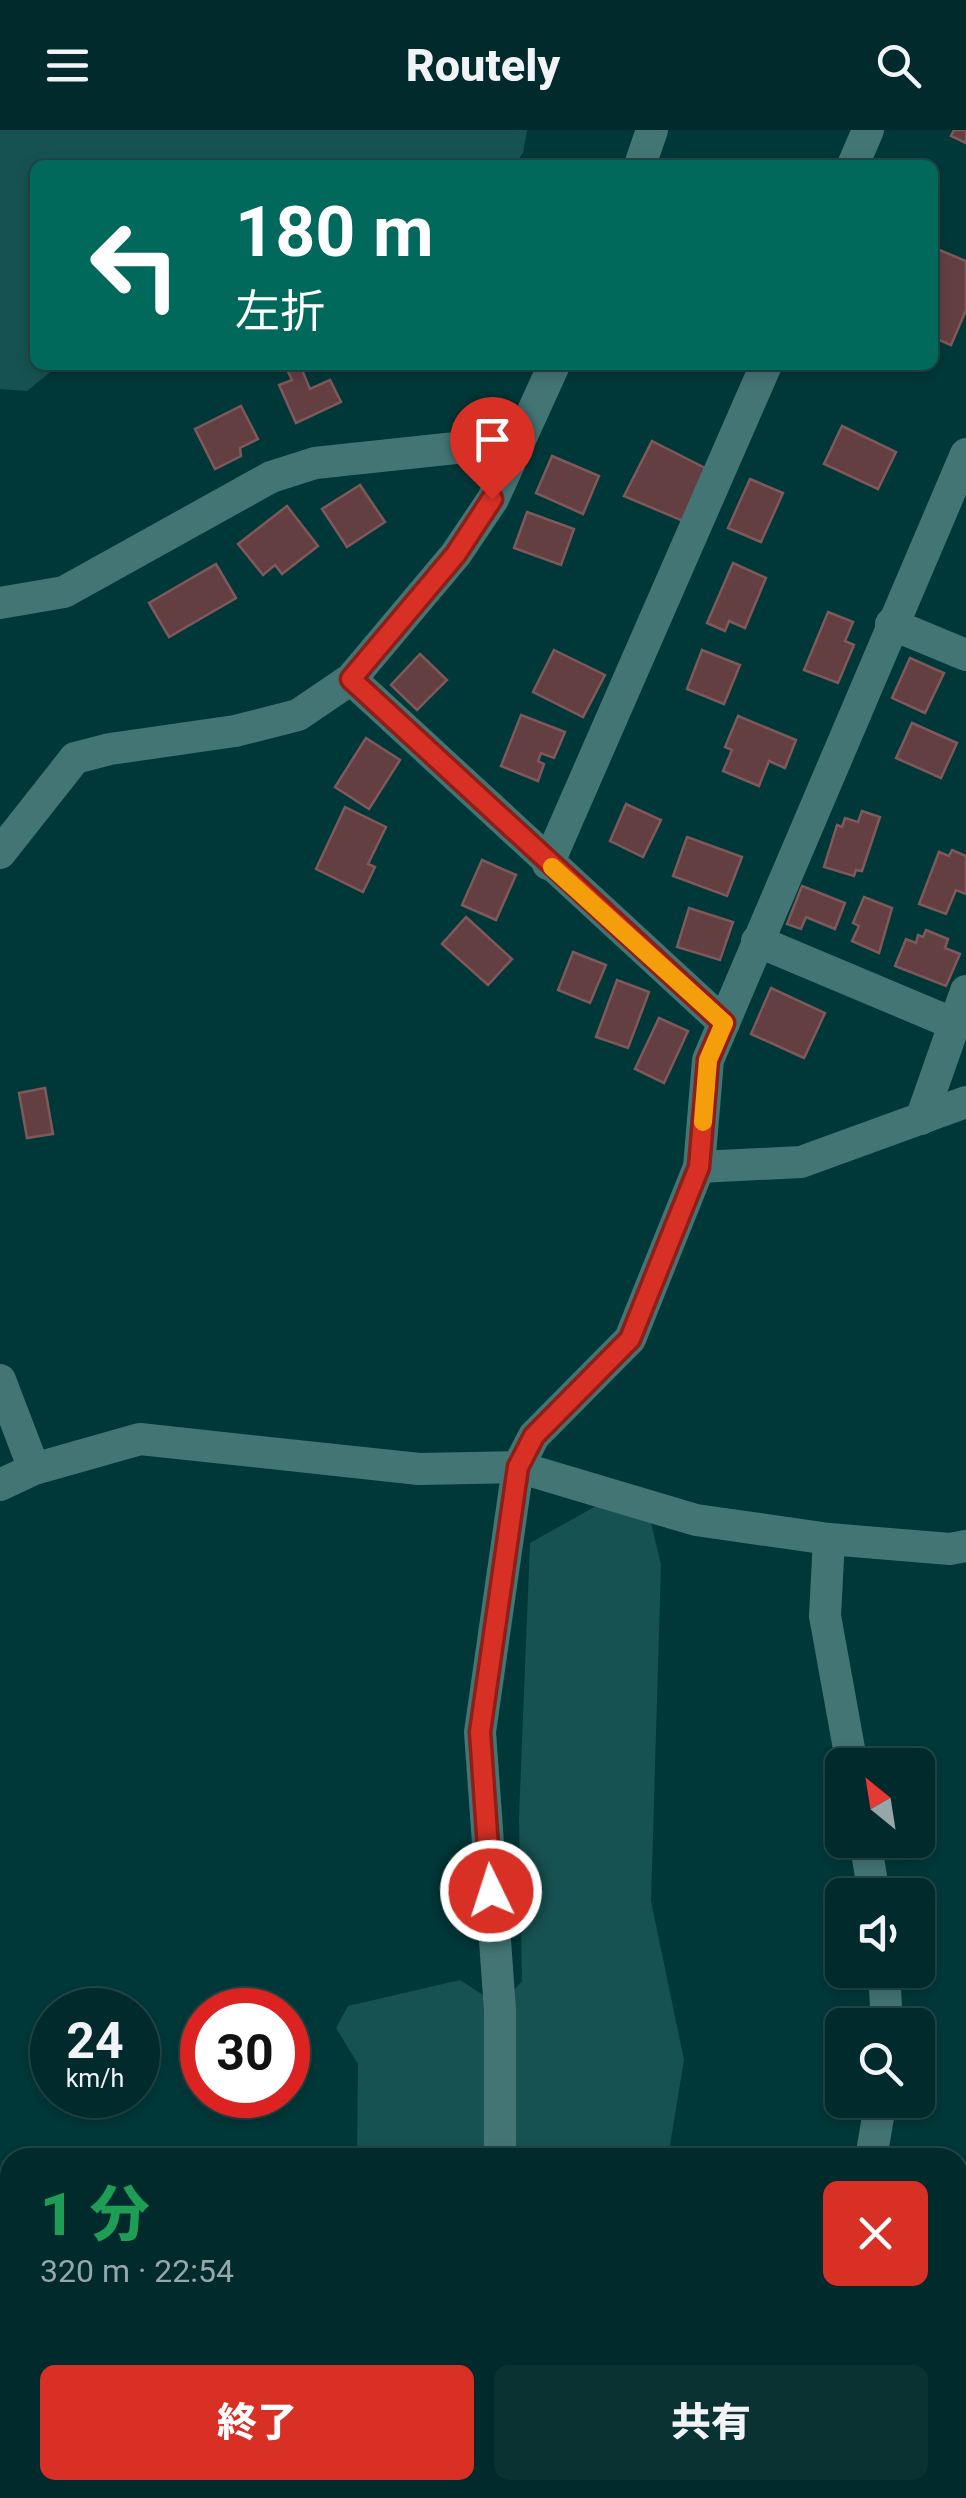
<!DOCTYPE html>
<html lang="ja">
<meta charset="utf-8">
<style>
:root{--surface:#002a2b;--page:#0a3233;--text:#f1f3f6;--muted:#95a7a9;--line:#224647;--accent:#d93025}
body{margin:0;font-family:Roboto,"Noto Sans JP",sans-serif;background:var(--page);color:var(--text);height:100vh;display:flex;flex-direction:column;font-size:38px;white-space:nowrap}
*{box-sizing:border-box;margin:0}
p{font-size:32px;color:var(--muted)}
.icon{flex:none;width:55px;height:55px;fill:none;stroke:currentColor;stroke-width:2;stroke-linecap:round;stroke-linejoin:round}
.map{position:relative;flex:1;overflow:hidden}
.panel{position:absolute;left:0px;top:2018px;width:968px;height:352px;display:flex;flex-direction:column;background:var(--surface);border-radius:30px 30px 0 0;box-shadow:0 5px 15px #0003,0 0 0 2px var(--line)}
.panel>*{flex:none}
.top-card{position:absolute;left:30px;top:30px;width:908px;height:210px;border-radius:15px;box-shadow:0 5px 15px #0003,0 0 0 2px var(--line);background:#00695c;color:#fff;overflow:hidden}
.needle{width:65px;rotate:330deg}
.tools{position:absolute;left:825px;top:1618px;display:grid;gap:20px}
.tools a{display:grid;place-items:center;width:110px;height:110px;border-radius:15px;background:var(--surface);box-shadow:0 5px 15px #0003,0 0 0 2px var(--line);font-size:50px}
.speed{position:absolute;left:30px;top:1858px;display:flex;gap:20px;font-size:50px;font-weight:700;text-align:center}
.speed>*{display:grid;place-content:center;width:130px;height:130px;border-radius:50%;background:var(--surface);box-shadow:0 5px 15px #0003,0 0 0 2px var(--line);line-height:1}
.speed small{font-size:25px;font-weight:400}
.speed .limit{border:15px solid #d22;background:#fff;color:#111}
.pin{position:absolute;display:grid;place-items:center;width:85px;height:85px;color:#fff;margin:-102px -42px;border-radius:50% 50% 50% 0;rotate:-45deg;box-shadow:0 0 10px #0007}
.pin .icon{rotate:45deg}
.me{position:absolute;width:110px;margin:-55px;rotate:356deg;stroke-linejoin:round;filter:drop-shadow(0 0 8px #0008)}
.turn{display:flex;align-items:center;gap:35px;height:210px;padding:0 40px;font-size:45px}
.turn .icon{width:130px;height:130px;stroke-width:2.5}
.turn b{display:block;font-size:70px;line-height:85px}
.round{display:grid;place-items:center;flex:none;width:105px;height:105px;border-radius:15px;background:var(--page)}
.summary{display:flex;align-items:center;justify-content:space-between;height:170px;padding:0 40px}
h1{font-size:60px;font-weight:800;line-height:75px;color:#1e9e55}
.button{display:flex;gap:20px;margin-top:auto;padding:20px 40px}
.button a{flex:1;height:115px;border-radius:15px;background:var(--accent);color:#fff;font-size:40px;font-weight:800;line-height:115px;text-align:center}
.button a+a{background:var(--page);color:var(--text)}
header{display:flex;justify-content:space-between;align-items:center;height:130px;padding:0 40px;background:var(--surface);font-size:45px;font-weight:800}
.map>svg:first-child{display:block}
.green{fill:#175252}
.building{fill:#643f41;stroke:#7f585a;stroke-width:2.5}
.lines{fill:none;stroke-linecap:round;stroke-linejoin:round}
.minor{stroke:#447575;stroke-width:32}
.route-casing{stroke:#8d1f18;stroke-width:25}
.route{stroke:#d93025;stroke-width:18}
.slow{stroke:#f59e0b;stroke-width:18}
</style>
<header><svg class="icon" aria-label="menu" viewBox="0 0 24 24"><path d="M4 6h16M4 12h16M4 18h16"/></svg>Routely<svg class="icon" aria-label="search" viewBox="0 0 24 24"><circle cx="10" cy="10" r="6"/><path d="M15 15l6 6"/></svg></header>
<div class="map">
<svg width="966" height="2368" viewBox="0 0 966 2368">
<rect width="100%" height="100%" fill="#003839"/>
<g class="green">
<polygon points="0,0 527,0 523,23 514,35 35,35 35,235 59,235 27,261 0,259"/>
<polygon points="605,1371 648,1380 661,1435 651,1771 684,1930 668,2027 357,2027 358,1934 336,1898 348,1876 460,1850 500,1876 522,1851 519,1687 530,1413"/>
<polygon points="966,2215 966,2368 418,2368 414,2360 958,2360 958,2216"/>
</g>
<g class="building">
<polygon points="954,0 966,0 966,13 951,6"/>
<polygon points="937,119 966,131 966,180 951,215 932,207 932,130"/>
<polygon points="285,235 300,235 310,259 330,250 341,272 296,293 279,255 292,250"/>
<polygon points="241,276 258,309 240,318 241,326 215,339 195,299"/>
<polygon points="842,296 896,322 878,359 824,334"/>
<polygon points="652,311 709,340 683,391 624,366"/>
<polygon points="552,326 599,346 583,384 536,363"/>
<polygon points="750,349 783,363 761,412 728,398"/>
<polygon points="360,355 385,392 347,417 322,379"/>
<polygon points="287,376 318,416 282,444 275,435 263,445 238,414"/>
<polygon points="527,382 574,399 561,435 514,418"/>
<polygon points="733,433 766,448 745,498 729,491 725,501 707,493"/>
<polygon points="216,434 236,468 169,507 149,473"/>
<polygon points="828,482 853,492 845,511 854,515 838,553 804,540"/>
<polygon points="554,520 605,545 583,587 533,562"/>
<polygon points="702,520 740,535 724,574 687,559"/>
<polygon points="420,524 447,550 417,580 391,555"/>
<polygon points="910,528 944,543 925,583 892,568"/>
<polygon points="521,585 565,602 554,628 541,623 538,631 544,634 538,651 501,636"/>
<polygon points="738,586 796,610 785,638 769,631 759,656 723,641 732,620 725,617"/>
<polygon points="912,593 957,613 941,648 896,628"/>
<polygon points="366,608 400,630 369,679 335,657"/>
<polygon points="626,674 661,690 643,727 610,711"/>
<polygon points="345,677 386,697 368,734 375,737 363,762 316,739"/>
<polygon points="862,681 880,687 862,741 856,740 854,746 824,737 837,695 842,697 845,688 858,692"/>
<polygon points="687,707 742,727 727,766 673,746"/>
<polygon points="952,720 966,726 966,764 956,760 946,784 919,774 939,722 949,726"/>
<polygon points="482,730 516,745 496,790 462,775"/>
<polygon points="802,756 845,773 835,799 806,787 801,799 787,794"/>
<polygon points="864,767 892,778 879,823 852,811 859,796 853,793"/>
<polygon points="689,778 733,792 720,830 677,817"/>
<polygon points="466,787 512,829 488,855 442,814"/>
<polygon points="926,800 948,809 945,818 960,824 946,856 895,836 906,809 916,813 918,805 923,807"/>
<polygon points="573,822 606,835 590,873 558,860"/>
<polygon points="617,850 649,862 628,918 596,907"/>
<polygon points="771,858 825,883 804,928 751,904"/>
<polygon points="659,888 688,901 664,953 635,939"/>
<polygon points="45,958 53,1004 27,1008 19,963"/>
</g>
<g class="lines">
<g class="minor">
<polyline points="640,35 652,0"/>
<polyline points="853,35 868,0"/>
<polyline points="0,473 64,462 271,347 315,333 474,316 514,324"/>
<polyline points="891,494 966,525"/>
<polyline points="351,549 724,893"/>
<polyline points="0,723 75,628 110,619 235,601 298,585 351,549 456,424 493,369 554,235"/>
<polyline points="548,734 766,235"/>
<polyline points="757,811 952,893"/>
<polyline points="921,989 966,861"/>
<polyline points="699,1037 801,1032 966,972"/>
<polyline points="0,1250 34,1339"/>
<polyline points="0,1355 34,1339 140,1309 419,1339 518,1337 696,1390 829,1409 950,1419 966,1416"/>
<polyline points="829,1409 825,1486 852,1635"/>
<polyline points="865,1710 874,1765"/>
<polyline points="884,1840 887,1895"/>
<polyline points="500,2028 500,1880 480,1602 518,1337 534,1306 630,1209 699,1037 708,930 966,324"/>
<polyline points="871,2028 881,1970"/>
<polyline points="607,2360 609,2368"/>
<polyline points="834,2360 836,2368"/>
</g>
</g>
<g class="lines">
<defs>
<polyline id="route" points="491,1761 480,1602 518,1337 534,1306 630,1209 699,1037 708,930 724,893 351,549 456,424 492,369"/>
</defs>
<use href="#route" class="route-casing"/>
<use href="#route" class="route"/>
<polyline class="slow" points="552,737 724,893 708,930 703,992"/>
</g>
</svg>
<div class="tools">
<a><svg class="needle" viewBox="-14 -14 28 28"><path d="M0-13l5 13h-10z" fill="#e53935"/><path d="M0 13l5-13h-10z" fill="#95a7a9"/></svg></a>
<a><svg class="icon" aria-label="sound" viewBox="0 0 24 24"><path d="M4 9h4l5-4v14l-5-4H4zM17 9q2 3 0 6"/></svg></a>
<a><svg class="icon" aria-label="search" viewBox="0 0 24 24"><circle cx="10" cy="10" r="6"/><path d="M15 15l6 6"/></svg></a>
</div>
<div class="speed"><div>24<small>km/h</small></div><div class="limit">30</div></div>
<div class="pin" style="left:492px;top:369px;background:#d93025"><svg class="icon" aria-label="arrive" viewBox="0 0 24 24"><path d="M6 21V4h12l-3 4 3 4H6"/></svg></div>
<svg class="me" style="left:491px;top:1761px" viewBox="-20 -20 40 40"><circle r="17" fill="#d93025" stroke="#fff" stroke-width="3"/><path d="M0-11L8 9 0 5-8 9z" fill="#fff"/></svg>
<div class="top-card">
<div class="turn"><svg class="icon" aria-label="left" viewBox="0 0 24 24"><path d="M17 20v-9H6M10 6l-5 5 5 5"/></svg><div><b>180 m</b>左折</div></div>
</div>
<section class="panel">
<div class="summary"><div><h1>1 分</h1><p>320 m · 22:54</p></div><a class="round" style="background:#d93025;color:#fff"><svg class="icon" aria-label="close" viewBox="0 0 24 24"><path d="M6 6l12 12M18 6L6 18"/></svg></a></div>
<div class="button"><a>終了</a><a>共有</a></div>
</section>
</div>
